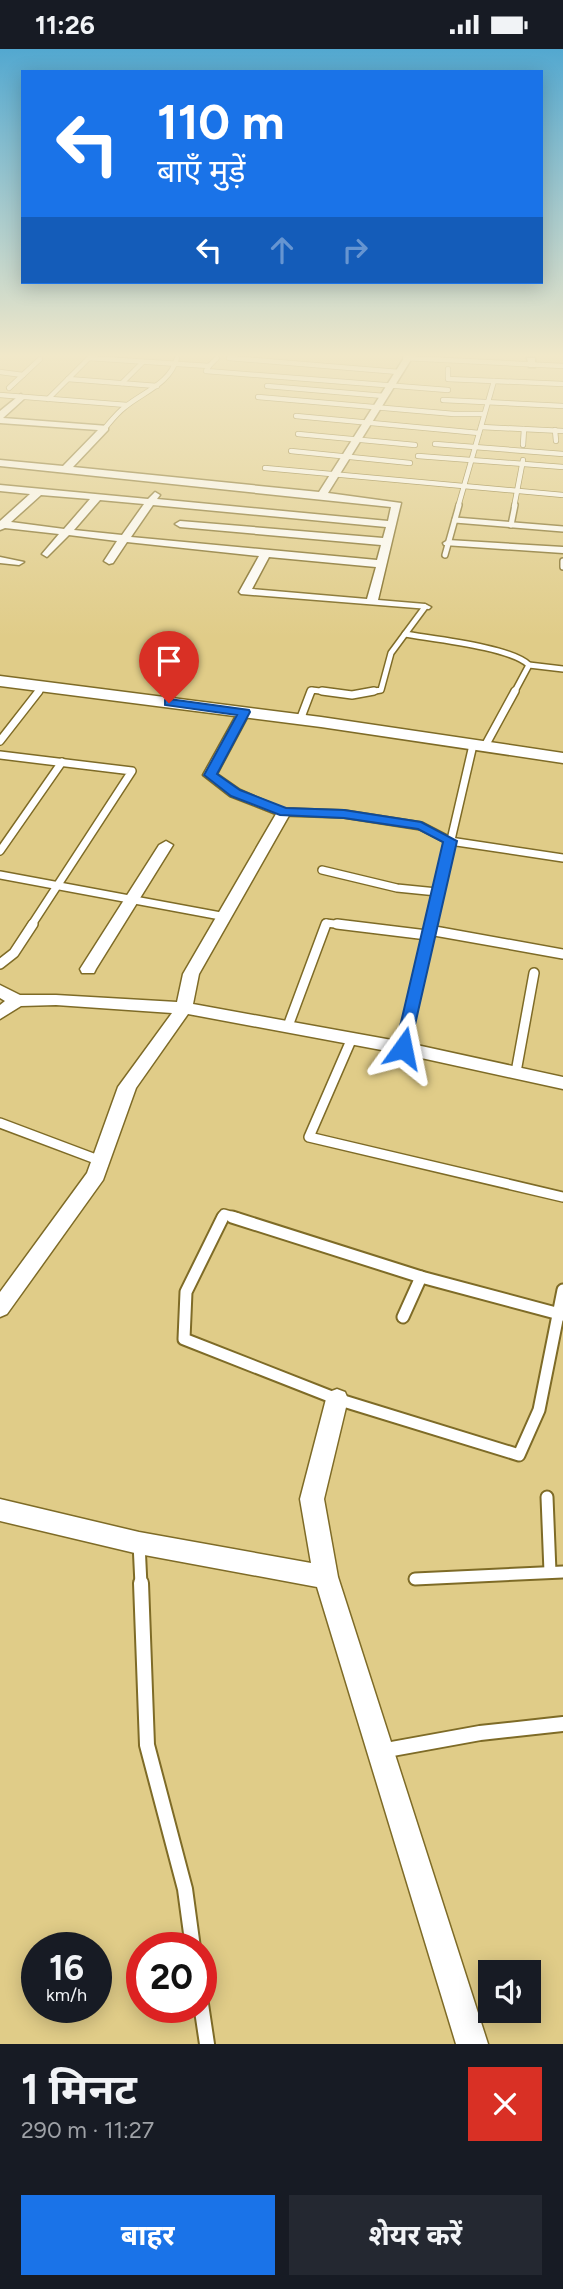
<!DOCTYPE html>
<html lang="hi">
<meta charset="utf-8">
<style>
:root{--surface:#171b24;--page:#242831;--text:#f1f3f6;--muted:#9ea1a6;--accent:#1a73e8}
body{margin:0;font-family:Figtree,"Noto Sans Devanagari",sans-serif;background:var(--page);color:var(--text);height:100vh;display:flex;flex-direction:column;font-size:26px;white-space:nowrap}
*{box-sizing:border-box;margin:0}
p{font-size:23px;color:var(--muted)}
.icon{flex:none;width:38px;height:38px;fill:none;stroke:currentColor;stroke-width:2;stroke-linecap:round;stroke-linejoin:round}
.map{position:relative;height:1995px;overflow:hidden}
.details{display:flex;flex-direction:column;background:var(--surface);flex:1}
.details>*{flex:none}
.guide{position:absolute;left:21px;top:21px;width:522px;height:214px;border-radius:0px;box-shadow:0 4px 18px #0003;background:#1a73e8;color:#fff;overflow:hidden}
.buttons{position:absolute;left:478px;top:1911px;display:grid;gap:14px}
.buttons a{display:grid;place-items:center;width:63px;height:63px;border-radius:0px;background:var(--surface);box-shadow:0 4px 18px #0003;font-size:35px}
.speed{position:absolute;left:21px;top:1883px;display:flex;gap:14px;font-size:35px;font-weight:700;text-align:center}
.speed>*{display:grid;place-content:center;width:91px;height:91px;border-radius:50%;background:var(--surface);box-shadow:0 4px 18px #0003;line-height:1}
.speed small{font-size:18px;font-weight:400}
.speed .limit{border:10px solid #d22;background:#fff;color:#111}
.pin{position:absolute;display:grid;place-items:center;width:60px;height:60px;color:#fff;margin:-72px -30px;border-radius:50% 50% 50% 0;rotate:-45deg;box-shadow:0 0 7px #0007}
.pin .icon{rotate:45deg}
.me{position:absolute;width:77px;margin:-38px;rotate:12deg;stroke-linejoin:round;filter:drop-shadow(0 0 5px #0008)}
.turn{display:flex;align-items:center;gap:24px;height:147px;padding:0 21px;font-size:32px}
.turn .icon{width:91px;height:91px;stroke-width:2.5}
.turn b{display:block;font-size:49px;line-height:60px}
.lanes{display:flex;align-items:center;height:66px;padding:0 21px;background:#0003;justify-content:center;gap:35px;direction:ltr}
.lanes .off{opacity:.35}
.round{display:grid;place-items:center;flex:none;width:74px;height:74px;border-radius:0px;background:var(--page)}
.overview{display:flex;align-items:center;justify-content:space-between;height:119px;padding:0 21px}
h1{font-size:42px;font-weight:700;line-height:52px}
.cta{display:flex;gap:14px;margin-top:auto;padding:14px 21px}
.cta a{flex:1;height:80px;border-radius:0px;background:var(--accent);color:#fff;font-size:28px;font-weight:700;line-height:80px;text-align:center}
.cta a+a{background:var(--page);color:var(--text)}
.status{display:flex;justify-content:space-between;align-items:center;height:49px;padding:0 35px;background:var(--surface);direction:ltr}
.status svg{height:19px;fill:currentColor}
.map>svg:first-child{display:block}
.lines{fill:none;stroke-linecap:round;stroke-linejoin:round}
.service-far5-casing{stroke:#7e6b27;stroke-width:6}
.service-far4-casing{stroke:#7e6b27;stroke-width:8}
.service-far3-casing{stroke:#7e6b27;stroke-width:10}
.service-far2-casing{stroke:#7e6b27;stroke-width:12}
.service-far1-casing{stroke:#7e6b27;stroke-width:15}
.service-casing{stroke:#7e6b27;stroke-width:18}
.minor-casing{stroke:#7e6b27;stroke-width:3}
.tertiary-casing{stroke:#7e6b27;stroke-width:3}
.service-far5{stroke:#fff;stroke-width:4.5}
.service-far4{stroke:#fff;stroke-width:5}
.service-far3{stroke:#fff;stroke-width:7}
.service-far2{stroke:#fff;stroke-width:9}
.service-far1{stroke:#fff;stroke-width:11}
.service{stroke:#fff;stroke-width:14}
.minor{fill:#fff;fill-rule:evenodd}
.tertiary{fill:#fff;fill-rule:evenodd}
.route{fill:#1a73e8;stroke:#114b97;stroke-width:2}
</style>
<div class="status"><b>11:26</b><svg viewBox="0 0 49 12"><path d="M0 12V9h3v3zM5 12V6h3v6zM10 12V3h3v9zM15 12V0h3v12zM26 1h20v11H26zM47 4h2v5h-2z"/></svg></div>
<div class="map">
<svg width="563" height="1995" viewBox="0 0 563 1995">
<rect width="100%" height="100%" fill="#e0cc88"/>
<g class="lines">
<defs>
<g id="service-far5">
<polyline points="229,309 399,323"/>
<polyline points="405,309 563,317"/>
<polyline points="209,317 217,309"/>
<polyline points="448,320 448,330 563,335"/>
<polyline points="0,323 23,326"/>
<polyline points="68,330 157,337"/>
<polyline points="122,334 142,314"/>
<polyline points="267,337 384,347"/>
<polyline points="9,339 40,310"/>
<polyline points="0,346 127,356"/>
<polyline points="258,348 454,365 484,365"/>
<polyline points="48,350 89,309 209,317 206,322 448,341"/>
<polyline points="443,351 563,357"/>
<polyline points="296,367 479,384"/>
<polyline points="481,378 563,382"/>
<path d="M105,379C111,372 117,364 125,358C143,343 170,335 177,309"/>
<polyline points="555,381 556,392"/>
<polyline points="298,385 415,396"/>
<polyline points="435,395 563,405"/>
<polyline points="523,396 524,380"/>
<polyline points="291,402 410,414"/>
<polyline points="418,407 563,418"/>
<polyline points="265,419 563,446"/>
<polyline points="458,458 494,332"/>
<polyline points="514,458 523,411"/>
</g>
<g id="service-far4">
<polyline points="455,471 563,480"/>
<polyline points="511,476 515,456"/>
<polyline points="445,506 459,456"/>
<polyline points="563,512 563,518"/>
<path d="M405,585C433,590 511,598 529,616"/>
<polyline points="38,644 43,637"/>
<polyline points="311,644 312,641 336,644"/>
<polyline points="363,644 381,641 391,604 425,558"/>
<polyline points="514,644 529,616 563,620"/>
</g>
<g id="service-far3">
<polyline points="322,642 352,646 374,642"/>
<polyline points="300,671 311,642"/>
<polyline points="0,692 39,642"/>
<polyline points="485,697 515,642"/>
<polyline points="0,706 132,722 31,877"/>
<polyline points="284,763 344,765 421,777 450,792 563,809"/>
<polyline points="0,802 62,713"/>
<polyline points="322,821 397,839 437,843 437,848"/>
<polyline points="0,826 226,868"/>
<polyline points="325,877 326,874 352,877"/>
<polyline points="431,877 473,696"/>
</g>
<g id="service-far2">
<polyline points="337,875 427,886"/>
<polyline points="429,881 563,905"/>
<polyline points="0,915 14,904 33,875"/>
<polyline points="288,977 326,875"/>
<polyline points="352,989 309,1088 563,1148"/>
<polyline points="403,999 432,875"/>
<polyline points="516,1023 534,924"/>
<polyline points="0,1074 101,1112"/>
<polyline points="222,1169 224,1165 238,1169"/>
</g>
<g id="service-far1">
<polyline points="223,1168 186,1243 184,1290 337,1350 519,1406 539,1361 563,1241"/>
<polyline points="232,1168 421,1228"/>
<polyline points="403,1268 421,1228 563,1266"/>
<polyline points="547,1448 550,1523"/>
<polyline points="139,1494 141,1536"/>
<polyline points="415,1530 563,1523"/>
</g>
<g id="service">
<polyline points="141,1534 147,1696 185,1840 193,1899"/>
<polyline points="381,1702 480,1684 563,1675"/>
<polyline points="201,1955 207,1995"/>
</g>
<g id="minor">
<path d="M404,309H412L328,444L401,454L378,551L425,555L431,558L429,560L241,545L239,543L259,507L127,493L113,514L109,515L104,512L117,492L69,486L47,508L42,505L59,485L5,479L0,481V472L30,445L0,442V436L148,450L155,443L160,446L157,450L388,472L391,458L0,417V411L63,417L98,381L0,374V362L21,345L24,350L3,369L108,377V381L73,418L319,443ZM41,446L90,450L64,480L11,473ZM100,451L144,455L122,486L74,481ZM153,456L386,478L383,489L180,472L175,475L180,478L381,496L377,511L131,488ZM269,508L376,518L367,550L252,540Z"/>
<polygon points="527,309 535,309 535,318 529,318"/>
<polygon points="448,491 563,498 563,504 444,496 443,494"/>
<polygon points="0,508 24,513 19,516 0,514"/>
<polygon points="244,659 250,663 217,725 240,741 291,763 199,925 193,955 403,993 563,1028 563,1040 403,1005 188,965 136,1039 103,1131 7,1265 0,1268 0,1243 87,1124 118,1038 172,964 56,956 21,957 0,970 0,956 5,952 0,949 0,936 20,946 56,946 177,953 183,925 276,765 230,747 203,726 238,663"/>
<polygon points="166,792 173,796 96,920 94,924 82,924 80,920 159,796"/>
<polygon points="337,1340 345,1343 348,1350 324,1450 338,1528 488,1995 456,1995 317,1538 139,1505 0,1472 0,1450 139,1483 311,1514 300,1450 326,1350 329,1343"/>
</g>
<polygon id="tertiary" points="0,627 321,668 563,704 563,714 321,678 0,637"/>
</defs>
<use href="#service-far5" class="service-far5-casing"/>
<use href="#service-far4" class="service-far4-casing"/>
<use href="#service-far3" class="service-far3-casing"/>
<use href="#service-far2" class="service-far2-casing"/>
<use href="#service-far1" class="service-far1-casing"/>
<use href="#service" class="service-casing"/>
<use href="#minor" class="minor-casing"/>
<use href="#tertiary" class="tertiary-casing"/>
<use href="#service-far5" class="service-far5"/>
<use href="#service-far4" class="service-far4"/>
<use href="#service-far3" class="service-far3"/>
<use href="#service-far2" class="service-far2"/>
<use href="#service-far1" class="service-far1"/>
<use href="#service" class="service"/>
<use href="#minor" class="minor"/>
<use href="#tertiary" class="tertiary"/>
</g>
<linearGradient id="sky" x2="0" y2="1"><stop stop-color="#53a8d0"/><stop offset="0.52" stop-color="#f1e8c9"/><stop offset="1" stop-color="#f1e8c9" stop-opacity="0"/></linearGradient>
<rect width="563" height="589" fill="url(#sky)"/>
<polygon class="route" points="169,650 249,661 250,663 217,725 240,741 286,759 344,761 421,773 457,792 409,1002 398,1002 395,999 443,793 418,780 344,769 280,766 231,747 204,726 237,666 165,656 165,651"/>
</svg>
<div class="buttons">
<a><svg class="icon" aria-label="sound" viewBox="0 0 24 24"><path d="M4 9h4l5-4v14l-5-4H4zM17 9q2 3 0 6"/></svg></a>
</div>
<div class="speed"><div>16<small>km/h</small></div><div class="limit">20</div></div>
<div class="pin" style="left:169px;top:654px;background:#d93025"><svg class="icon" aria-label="arrive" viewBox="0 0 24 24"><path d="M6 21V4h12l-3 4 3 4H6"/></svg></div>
<svg class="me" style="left:403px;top:999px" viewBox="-20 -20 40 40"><path d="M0-17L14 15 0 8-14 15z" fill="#1a73e8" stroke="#fff" stroke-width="4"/></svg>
<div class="guide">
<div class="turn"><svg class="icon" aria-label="left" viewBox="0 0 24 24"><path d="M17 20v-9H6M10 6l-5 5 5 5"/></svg><div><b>110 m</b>बाएँ मुड़ें</div></div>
<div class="lanes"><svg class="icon" aria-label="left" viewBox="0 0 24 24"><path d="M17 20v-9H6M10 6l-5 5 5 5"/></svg><svg class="icon off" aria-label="ahead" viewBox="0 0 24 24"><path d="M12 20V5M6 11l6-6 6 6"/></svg><svg class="icon off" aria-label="right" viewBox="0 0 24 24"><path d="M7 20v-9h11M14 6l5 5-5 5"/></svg></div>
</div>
</div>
<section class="details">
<div class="overview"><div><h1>1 मिनट</h1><p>290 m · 11:27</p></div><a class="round" style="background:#d93025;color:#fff"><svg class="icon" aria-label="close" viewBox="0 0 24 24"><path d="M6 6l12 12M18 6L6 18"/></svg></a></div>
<div class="cta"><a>बाहर</a><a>शेयर करें</a></div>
</section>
